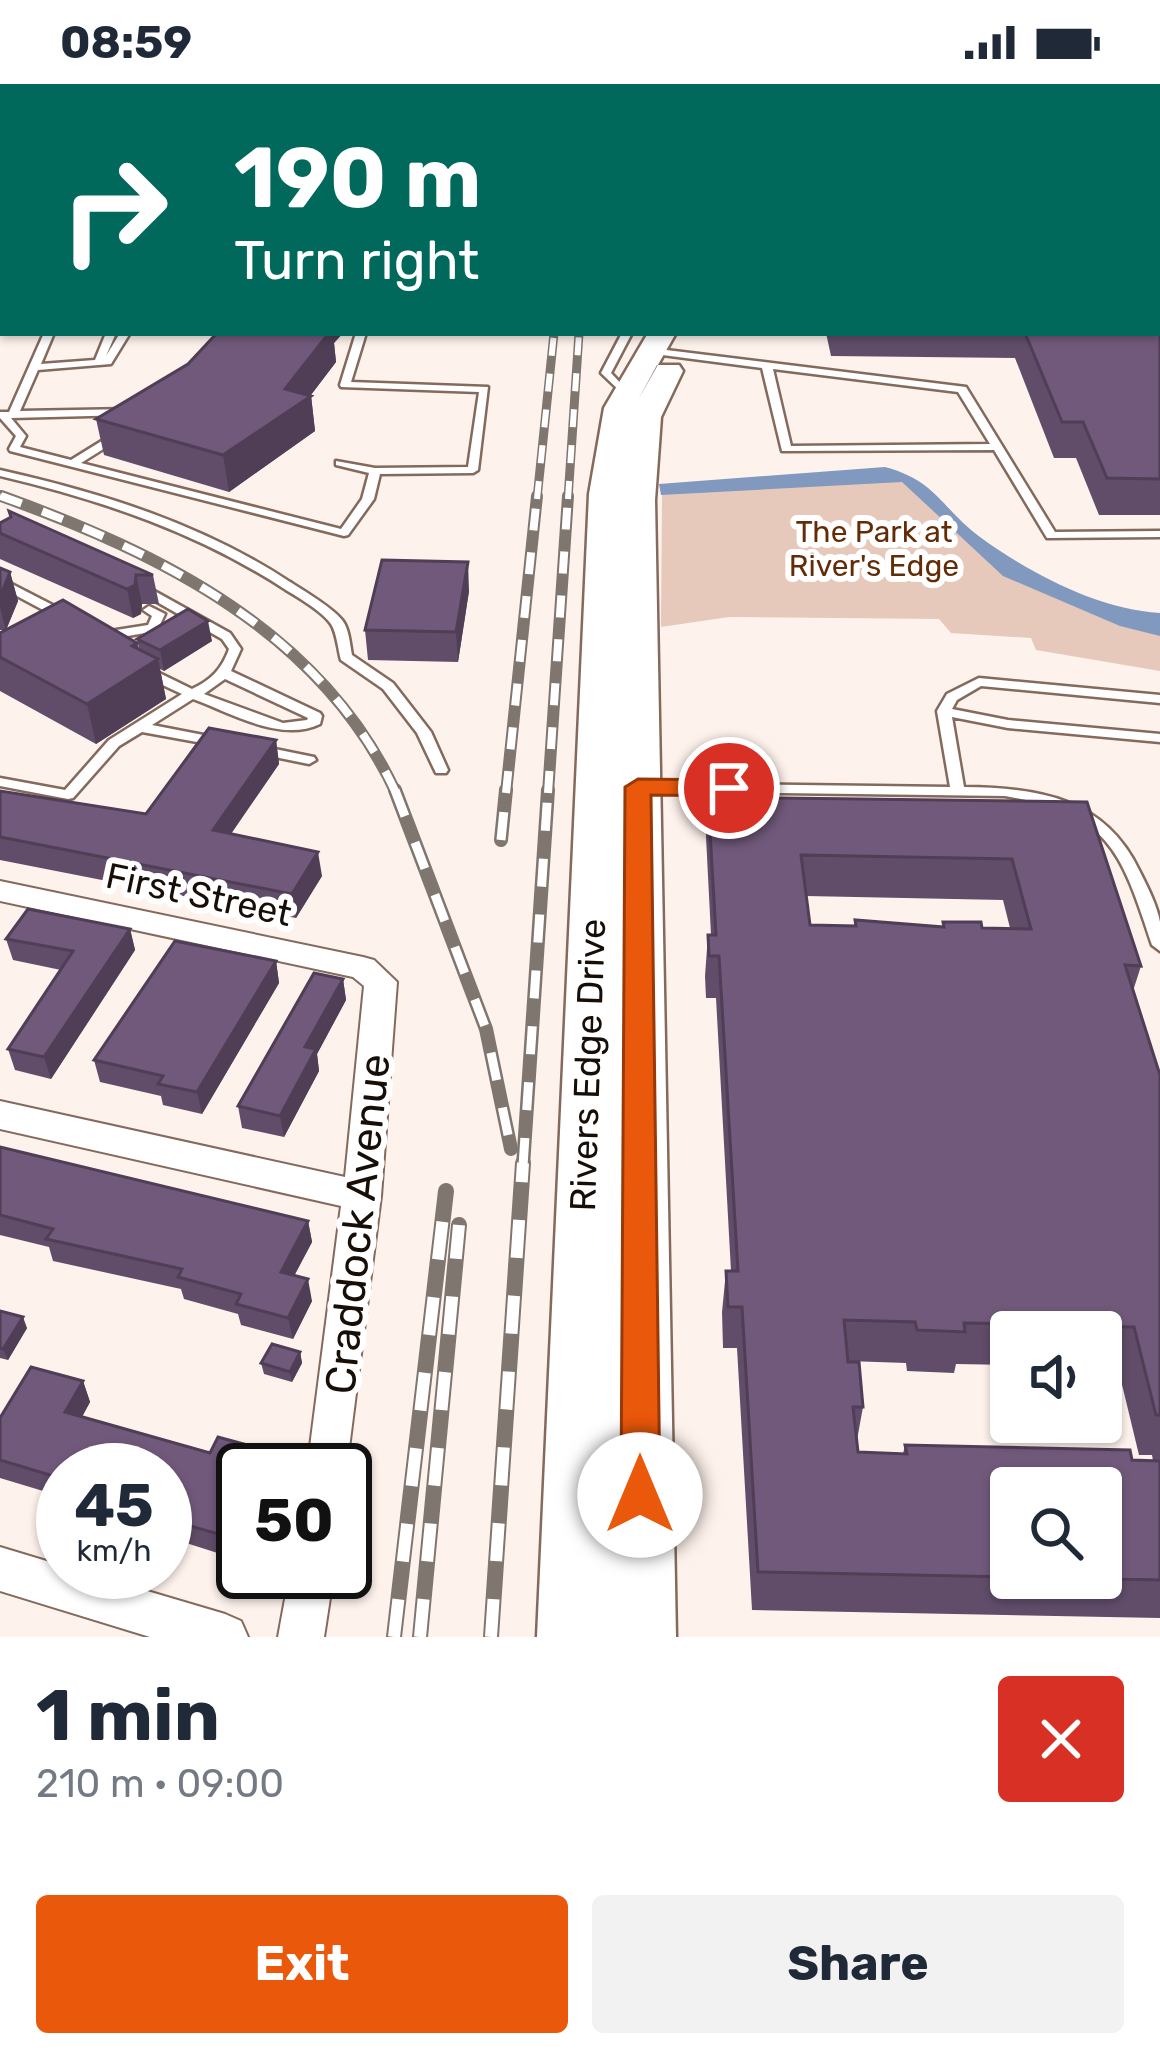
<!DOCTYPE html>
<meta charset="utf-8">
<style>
:root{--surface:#fff;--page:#f2f2f3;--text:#1f2937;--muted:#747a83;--accent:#ea580c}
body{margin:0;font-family:Rubik,sans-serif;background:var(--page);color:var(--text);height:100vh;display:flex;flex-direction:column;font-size:45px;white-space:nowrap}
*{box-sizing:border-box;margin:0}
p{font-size:39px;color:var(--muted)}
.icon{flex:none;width:66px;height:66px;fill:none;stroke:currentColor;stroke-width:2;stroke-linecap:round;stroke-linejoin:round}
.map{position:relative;height:1553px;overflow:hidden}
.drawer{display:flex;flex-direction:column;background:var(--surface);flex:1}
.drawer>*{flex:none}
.hud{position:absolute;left:0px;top:0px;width:1161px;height:252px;box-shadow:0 3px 9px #0004;background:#00695c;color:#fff;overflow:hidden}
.controls{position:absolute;left:990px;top:1227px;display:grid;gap:24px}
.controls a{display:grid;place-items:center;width:132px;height:132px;border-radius:12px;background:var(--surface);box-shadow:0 3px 9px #0004;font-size:60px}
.speed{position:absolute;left:36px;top:1359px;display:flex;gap:24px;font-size:60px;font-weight:700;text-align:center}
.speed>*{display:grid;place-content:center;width:156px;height:156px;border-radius:50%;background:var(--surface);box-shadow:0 3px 9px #0004;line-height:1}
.speed small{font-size:30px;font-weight:400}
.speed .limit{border:6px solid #111;border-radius:18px;background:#fff;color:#111}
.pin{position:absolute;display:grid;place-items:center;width:102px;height:102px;color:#fff;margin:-51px;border:6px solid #fff;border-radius:50%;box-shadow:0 3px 12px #0007}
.me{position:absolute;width:132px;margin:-66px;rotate:0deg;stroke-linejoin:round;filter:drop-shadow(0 0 9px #0008)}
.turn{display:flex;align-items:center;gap:42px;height:252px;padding:0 36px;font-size:54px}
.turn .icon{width:156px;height:156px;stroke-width:2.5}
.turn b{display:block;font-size:84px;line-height:102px}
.round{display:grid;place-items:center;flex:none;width:126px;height:126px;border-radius:12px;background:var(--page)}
.head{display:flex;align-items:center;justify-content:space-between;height:204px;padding:0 36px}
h1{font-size:72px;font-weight:700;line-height:90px}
.cta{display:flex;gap:24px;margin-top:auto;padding:24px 36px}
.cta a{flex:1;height:138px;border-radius:12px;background:var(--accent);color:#fff;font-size:48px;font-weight:700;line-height:138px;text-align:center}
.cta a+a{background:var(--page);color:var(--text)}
.status{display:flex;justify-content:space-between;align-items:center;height:84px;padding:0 60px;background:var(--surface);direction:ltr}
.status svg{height:33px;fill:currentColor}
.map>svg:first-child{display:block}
.green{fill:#e6c9ba}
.water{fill:#8199be}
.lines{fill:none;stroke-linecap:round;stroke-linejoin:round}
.service-casing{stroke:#846a5c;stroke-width:5}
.minor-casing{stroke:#846a5c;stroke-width:4}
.secondary-casing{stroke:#846a5c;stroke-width:5}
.service{fill:#fff;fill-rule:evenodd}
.minor{fill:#fff;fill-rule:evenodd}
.secondary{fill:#fff;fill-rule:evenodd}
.rail-far3-casing{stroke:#807670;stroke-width:9}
.rail-far2-casing{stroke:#807670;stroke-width:12}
.rail-far1-casing{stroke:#807670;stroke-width:14}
.rail-casing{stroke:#807670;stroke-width:16}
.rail-far3{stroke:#fff;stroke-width:6;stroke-dasharray:18;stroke-linecap:butt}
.rail-far2{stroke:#fff;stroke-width:8;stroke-dasharray:22;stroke-linecap:butt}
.rail-far1{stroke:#fff;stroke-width:9;stroke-dasharray:28;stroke-linecap:butt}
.rail{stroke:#fff;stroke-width:12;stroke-dasharray:38;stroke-linecap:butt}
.wall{fill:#614d6a;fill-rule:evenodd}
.shaded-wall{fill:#4f3e56}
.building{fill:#71597b;stroke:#4f3e56;stroke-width:3;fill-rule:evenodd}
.route{fill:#ea580c;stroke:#983908;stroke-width:3}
.labels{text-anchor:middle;stroke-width:12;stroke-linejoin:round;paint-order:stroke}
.far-park-label{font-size:30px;fill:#632c06;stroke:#fff}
.street-label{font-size:36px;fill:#170e08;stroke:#fff}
.near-street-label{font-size:42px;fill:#170e08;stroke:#fff}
</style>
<div class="status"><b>08:59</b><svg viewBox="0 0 49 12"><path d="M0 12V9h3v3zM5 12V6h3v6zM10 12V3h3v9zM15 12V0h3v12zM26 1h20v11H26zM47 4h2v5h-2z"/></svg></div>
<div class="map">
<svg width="1160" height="1553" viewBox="0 0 1160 1553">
<rect width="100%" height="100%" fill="#fef2ec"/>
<polygon class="green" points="905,394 1008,490 1160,547 1160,587 1036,566 1031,554 951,549 939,535 729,533 661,543 662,409"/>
<path class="water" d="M885,383C937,397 941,424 980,453C1029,489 1099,526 1160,529V552L1120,542L1003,492L902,398L661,411L659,400Z"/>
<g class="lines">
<defs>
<g id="service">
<rect x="1158" y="142" width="2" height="6"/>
<rect x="0" y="148" width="3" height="6"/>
<rect x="0" y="172" width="3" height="6"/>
<rect x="0" y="220" width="3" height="6"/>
<polygon points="44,249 54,249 41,280 95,276 106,249 116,249 106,272 120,249 130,249 111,280 38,286 20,327 130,325 135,328 130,331 11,334 26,352 20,363 71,376 113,350 121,350 121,354 81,379 341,445 362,415 369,389 336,381 336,377 375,384 468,383 479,308 341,303 340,301 356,249 366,249 351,298 488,303 478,386 473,389 380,390 374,415 348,451 344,452 10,367 9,365 16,352 0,334 0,328 9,328"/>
<polygon points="622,249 632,249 611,289 628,307 623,310 601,289"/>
<path d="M650,264L966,303L1055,448L1160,447V453L1047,454L994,366L782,367L762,284L647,269L645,267ZM773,285L958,308L990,360L791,362Z"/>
<path d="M0,386C102,409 202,440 290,498C303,506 333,524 342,536C349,544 350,561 352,571L393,599L431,648L448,686L446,689H436L417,649L383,605L341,576C338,566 337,549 331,540C324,529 298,513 286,506C199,449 102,416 0,392Z"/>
<polygon points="0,494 70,530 72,533 70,536 62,536 0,503"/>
<path d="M140,499L230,549L241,565L231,587L320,629L322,632L320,640C281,659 231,629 193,615L152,641L224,655L226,658L224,661L219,662L142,648L119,662L73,714L68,715L0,702V694L65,706L109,656L182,610L139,590L137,587L139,584H149L192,605C211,596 222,585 229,565L222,555L136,506L134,503ZM225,595L308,634L307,636L283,639L204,610Z"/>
<polygon points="149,522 165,530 157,547 110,555 104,551 110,547 148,541 152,532 143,526"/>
<path d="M979,594L1160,611V619L981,602L957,616L952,625L1008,636L1160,650V658L1008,644L952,633L964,703C1038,704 1104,713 1139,786C1147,802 1157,821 1160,838C1160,847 1160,858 1160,867L1152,861C1121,767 1110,730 1005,712L641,707L634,703L641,699L950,703L937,627L947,610Z"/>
<polygon points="260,662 314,673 316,676 309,680 255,669 253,666"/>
</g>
<g id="minor">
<polygon points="0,797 363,873 374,876 397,898 381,1112 345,1396 345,1386 307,1386 341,1122 0,1045 0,1017 345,1093 364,902 353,893 0,817"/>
<polygon points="0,1463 63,1482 63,1488 83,1488 225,1530 241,1537 248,1553 150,1553 0,1507"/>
<polygon points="290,1488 334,1488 324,1553 278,1553"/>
</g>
<g id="secondary">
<polygon points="749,0 769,0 771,3 749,3"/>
<polygon points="648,249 676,249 638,316 657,281 679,281 683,287 661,333 655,416 676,1553 537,1553 589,410 604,324"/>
</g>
</defs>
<use href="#service" class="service-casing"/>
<use href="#minor" class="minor-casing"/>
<use href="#secondary" class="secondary-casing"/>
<use href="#service" class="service"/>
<use href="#minor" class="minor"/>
<use href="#secondary" class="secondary"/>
<defs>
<g id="rail-far3">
<polyline points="0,412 10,415"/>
<polyline points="537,415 554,249"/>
<polyline points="568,415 579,249"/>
</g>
<g id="rail-far2">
<path d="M1,412C160,469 322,548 396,709"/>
<polyline points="506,709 537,412"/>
<polyline points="548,709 568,412"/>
</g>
<g id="rail-far1">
<polyline points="395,706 486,945 511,1065"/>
<polyline points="501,756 506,706"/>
<polyline points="523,1082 548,706"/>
</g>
<g id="rail">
<polyline points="394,1553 446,1107"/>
<polyline points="420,1553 459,1141"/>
<polyline points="491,1553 523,1079"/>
</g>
</defs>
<use href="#rail-far3" class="rail-far3-casing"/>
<use href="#rail-far2" class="rail-far2-casing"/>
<use href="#rail-far1" class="rail-far1-casing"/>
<use href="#rail" class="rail-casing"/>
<use href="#rail-far3" class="rail-far3"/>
<use href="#rail-far2" class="rail-far2"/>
<use href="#rail-far1" class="rail-far1"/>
<use href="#rail" class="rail"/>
</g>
<g class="wall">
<polygon points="0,0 423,0 422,3 3,3 3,110 0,110"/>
<rect x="497" y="0" width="41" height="3"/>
<polygon points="808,0 1047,0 1049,3 878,0 879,3 809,3"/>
<polygon points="1160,205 1160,431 1099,431 1076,374 1054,374 1015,274 831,272 826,249 1158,249"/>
<polygon points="217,249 343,249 334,259 336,278 311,311 315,347 229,408 104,371 96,335 188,280"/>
<polygon points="0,439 153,491 159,520 142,520 141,530 133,534 0,475"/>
<polygon points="0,484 10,488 18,517 6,546 137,559 139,565 137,555 212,557 164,587 160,585 166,615 96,660 0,607 0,549 6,546 0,546"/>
<polygon points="469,507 458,578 368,576 365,546"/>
<polygon points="276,656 279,680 231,749 322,792 296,834 0,776 0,707 146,730"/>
<path d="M708,713L1087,718L1141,882L1133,907L1160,991V1534L752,1526L737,1264H723L722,1228L726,1187H731L716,914H706L705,892L708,851H711L706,753ZM806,812L1003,816L1010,844H982L943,838L942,843L855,836L854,842L810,841ZM1011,1248H1101V1284H1118L1139,1371H1152L1153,1377L905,1361L903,1370L858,1368L857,1356L863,1323L848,1277L906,1279L907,1287L954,1289L956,1280L1011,1281ZM1011,1404L1101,1494H1011Z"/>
<polygon points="130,845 135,866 51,995 15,986 8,965 61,886 13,876 6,855"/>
<polygon points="276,877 279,899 202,1030 163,1021 161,1012 100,998 94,976"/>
<polygon points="343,895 346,916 317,970 319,987 284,1053 242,1044 238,1022"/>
<polygon points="0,1063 308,1137 312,1158 294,1192 312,1217 293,1255 241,1241 238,1230 184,1215 181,1205 53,1177 49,1163 0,1151"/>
<polygon points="0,1227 27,1244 8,1276 0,1274"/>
<polygon points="300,1268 302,1279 292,1298 264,1290 261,1279"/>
<polygon points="83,1297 90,1318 82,1333 210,1369 262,1365 267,1386 243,1386 227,1472 183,1458 180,1449 165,1445 165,1386 63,1386 63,1413 0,1394 0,1334"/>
</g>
<g class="shaded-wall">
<polygon points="318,249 343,249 334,259 336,278 310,312 311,312 315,347 229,408 223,371 285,305"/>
<polygon points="468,478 469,507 458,578 456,548"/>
<polygon points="10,488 18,517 6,546 0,523 0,513"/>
<polygon points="136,491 142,520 141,530 133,534 127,505"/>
<polygon points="208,537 212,557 164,587 160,566"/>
<polygon points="137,559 143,585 158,575 166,615 96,660 87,620 132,562"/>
<polygon points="276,656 279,680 218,769 213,746"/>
<polygon points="318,768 322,792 296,834 292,810"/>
<polygon points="130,845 135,866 51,995 44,973"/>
<polygon points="276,877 279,899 202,1030 197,1008"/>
<polygon points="343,895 346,916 317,970 319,987 284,1053 280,1032 305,963"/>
<polygon points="308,1137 312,1158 285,1209 281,1188"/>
<polygon points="308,1195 312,1217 293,1255 288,1234"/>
<polygon points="23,1233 27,1244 8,1276 3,1265"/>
<polygon points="300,1268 302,1279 292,1298 290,1288"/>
<polygon points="83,1297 90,1318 73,1349 65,1328"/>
<polygon points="262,1365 267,1386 252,1386"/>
<polygon points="243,1405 243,1437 227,1472 222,1451"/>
</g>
<g class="building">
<polygon points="2,0 375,0 374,3 3,3 3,88 0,88 2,49 0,49 0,5 2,5"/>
<polygon points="817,0 878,0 879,3 818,3"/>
<polygon points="986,0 1047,0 1049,3 988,3"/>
<polygon points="1158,205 1160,205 1160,395 1107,394 1083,338 1062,338 1025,249 1158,249"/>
<polygon points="217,249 329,249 285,305 311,312 223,371 96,335 188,280"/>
<polygon points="9,427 153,491 136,491 135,501 127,505 0,449 0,439 11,433"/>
<polygon points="382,476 468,478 456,548 365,546"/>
<polygon points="0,484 10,488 0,513"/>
<polygon points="63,516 137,559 132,562 158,575 87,620 0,573 0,549"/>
<polygon points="188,525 208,537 160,566 137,555"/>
<polygon points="209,644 276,656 213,746 318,768 292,810 0,753 0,707 146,730"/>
<path d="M708,713L1087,718L1141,882L1125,881L1160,991V1331H1156L1134,1243L1075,1242L1077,1248H1028L1027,1240L964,1239L965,1248L917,1246L915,1238L844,1236L848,1278H859L863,1323H853L858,1368L907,1370L905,1361L1130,1366L1132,1376L1160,1377V1496L1080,1494H1101V1404H1011V1493L758,1488L742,1223H728L726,1187H738L719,872H709L708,851H716ZM801,771L1012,775L1031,845L982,844L981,838H943L944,843L855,836L856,842L810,841Z"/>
<polygon points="28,825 130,845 44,973 8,965 73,867 6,855"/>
<polygon points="175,857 276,877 197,1008 158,1000 163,992 94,976"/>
<polygon points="314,889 343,895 305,963 316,965 280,1032 238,1022"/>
<polygon points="0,1063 308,1137 281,1188 308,1195 288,1234 236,1220 241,1210 178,1193 182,1185 46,1155 53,1145 0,1131"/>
<polygon points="0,1227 23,1233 3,1265 0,1264"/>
<polygon points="272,1260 300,1268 290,1288 261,1279"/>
<polygon points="31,1283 83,1297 65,1328 210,1369 218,1353 262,1365 252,1386 243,1386 243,1405 222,1451 176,1438 180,1431 165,1426 165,1386 63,1386 63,1395 0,1376 0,1334"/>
</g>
<polygon class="route" points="638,695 729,696 742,704 729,712 651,711 660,1411 654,1424 640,1430 626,1424 621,1411 625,703"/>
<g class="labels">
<g class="far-park-label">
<text x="874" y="458">The Park at<tspan x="874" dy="34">River's Edge</tspan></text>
</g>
<g class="street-label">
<text transform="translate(199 810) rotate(12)" y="13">First Street</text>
<text transform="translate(587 981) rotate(-88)" y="13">Rivers Edge Drive</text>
</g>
<g class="near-street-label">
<text transform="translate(357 1140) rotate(-84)" y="15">Craddock Avenue</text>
</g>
</g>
</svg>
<div class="controls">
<a><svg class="icon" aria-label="sound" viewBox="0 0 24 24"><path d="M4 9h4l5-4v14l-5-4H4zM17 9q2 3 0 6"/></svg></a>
<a><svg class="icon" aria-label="search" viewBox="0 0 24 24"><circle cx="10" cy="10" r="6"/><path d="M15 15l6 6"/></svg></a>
</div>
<div class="speed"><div>45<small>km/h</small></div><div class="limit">50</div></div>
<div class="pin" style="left:729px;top:704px;background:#d93025"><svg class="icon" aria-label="arrive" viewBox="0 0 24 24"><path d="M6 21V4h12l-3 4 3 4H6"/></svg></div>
<svg class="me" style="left:640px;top:1411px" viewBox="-20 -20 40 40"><circle r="19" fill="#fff"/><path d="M0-13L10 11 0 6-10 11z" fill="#ea580c"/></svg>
<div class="hud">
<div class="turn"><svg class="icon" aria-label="right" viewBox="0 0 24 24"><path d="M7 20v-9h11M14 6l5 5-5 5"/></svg><div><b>190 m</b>Turn right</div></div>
</div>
</div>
<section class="drawer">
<div class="head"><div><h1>1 min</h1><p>210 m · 09:00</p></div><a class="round" style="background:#d93025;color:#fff"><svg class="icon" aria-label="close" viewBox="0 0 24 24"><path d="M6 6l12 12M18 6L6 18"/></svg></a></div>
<div class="cta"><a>Exit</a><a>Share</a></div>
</section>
